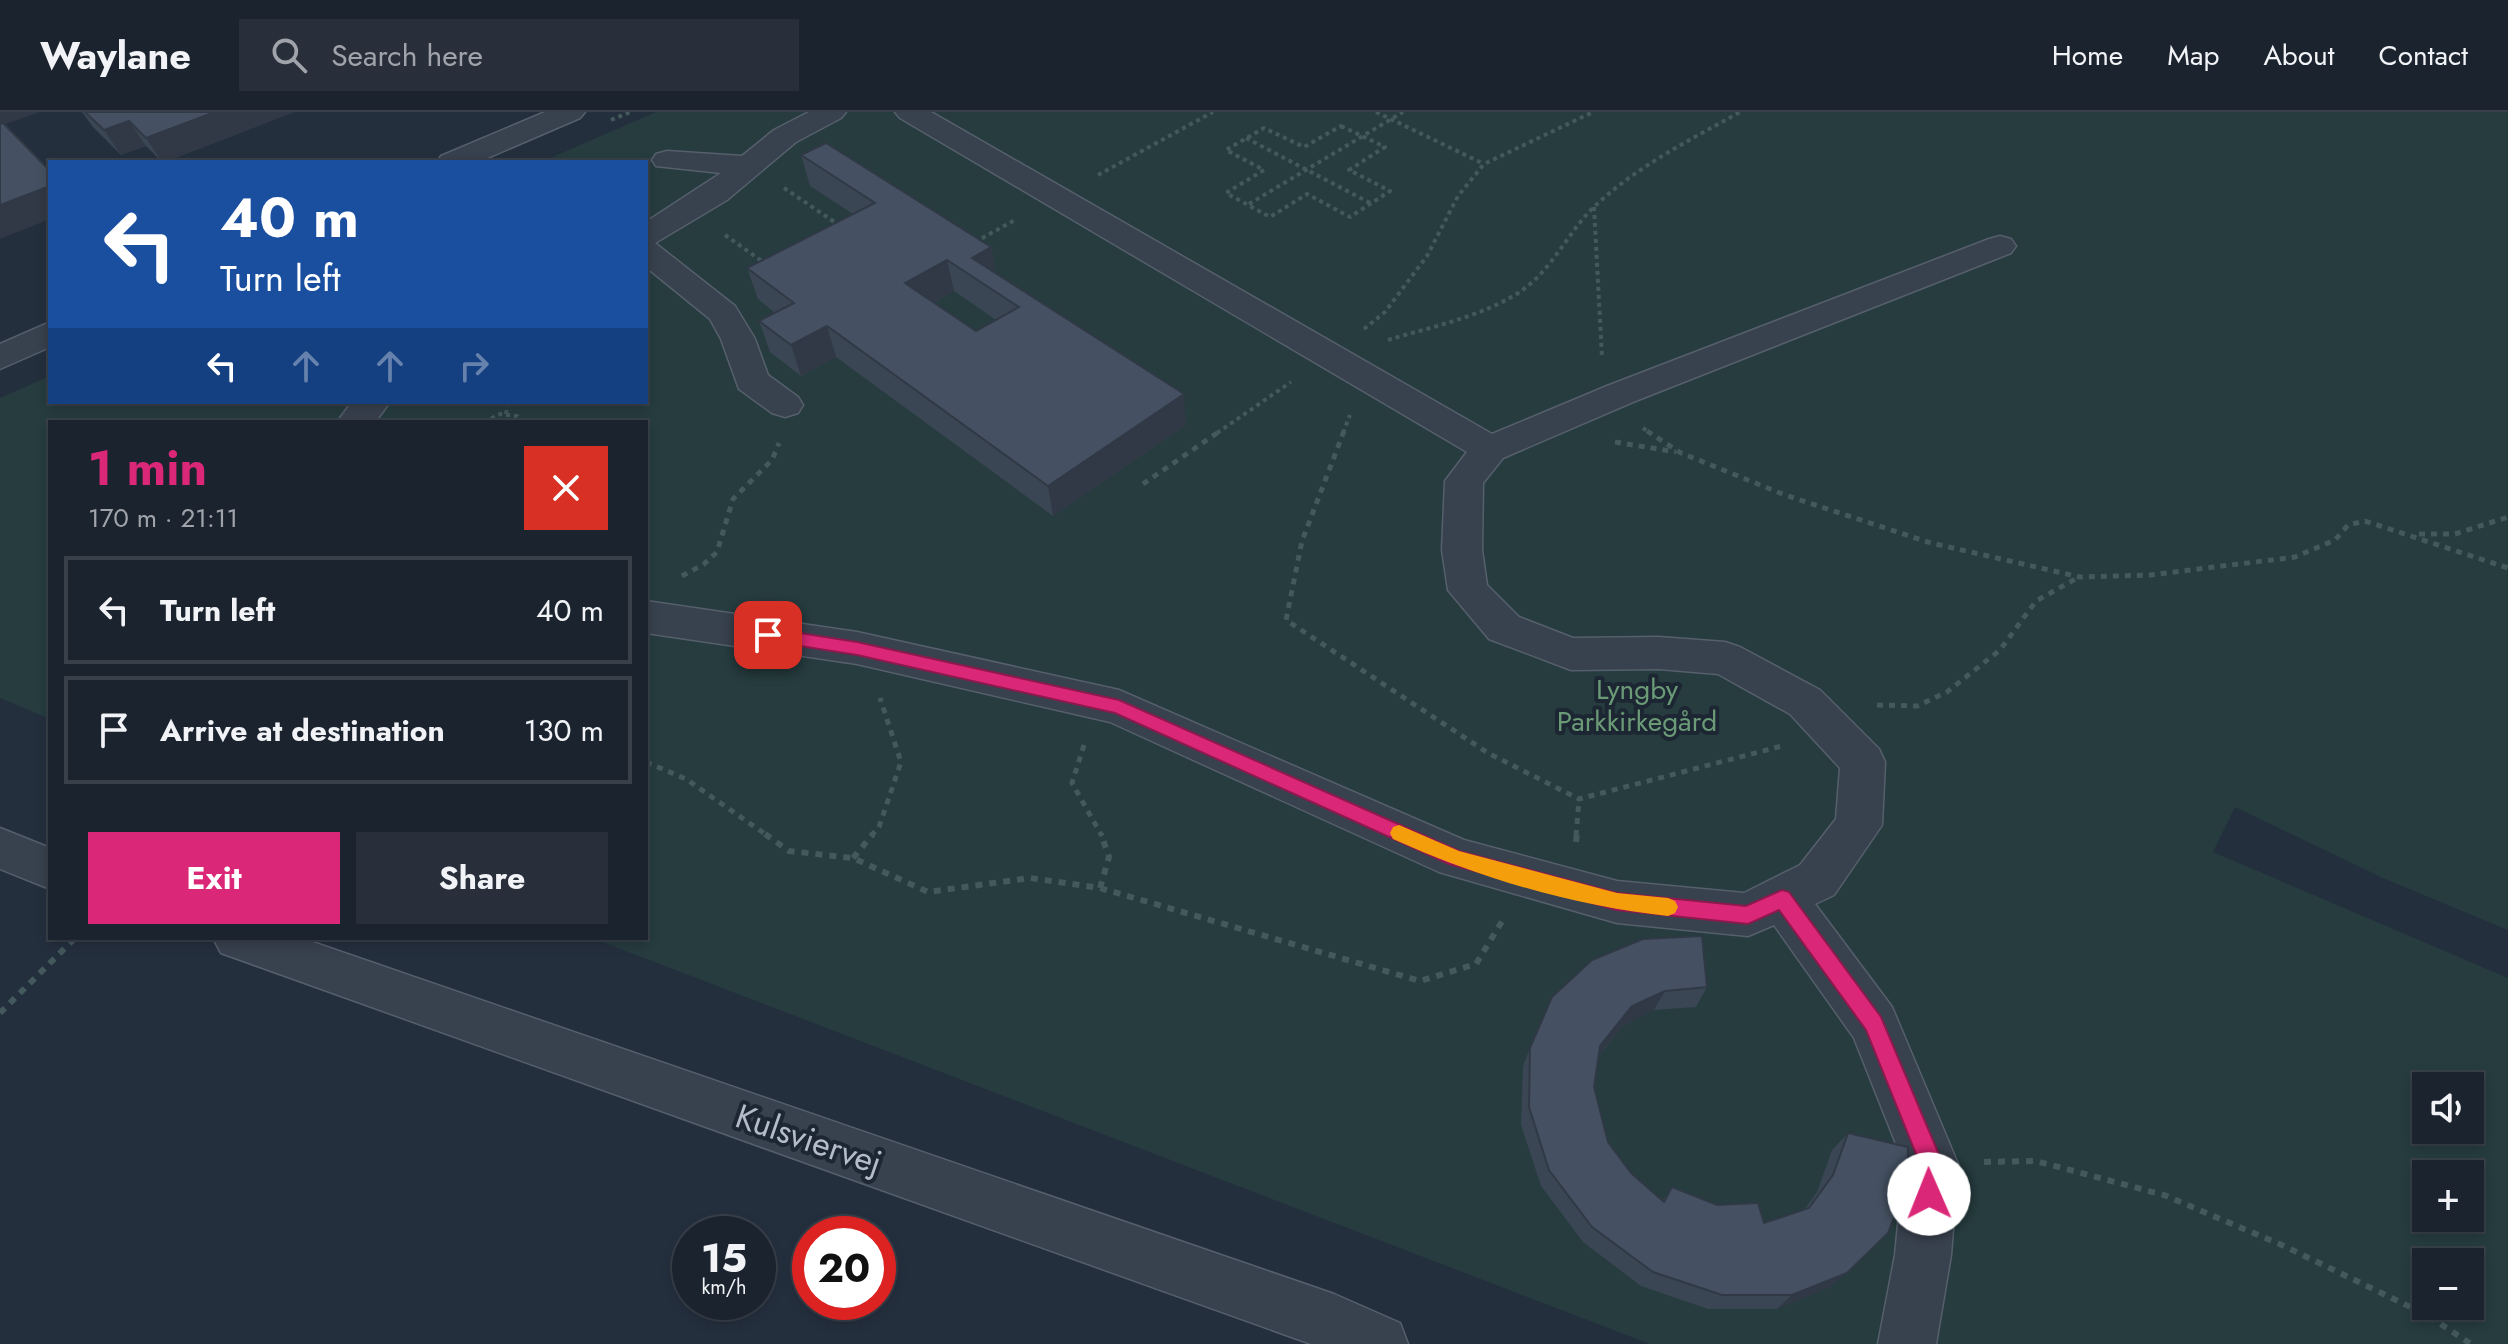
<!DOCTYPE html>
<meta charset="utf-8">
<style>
:root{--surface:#1b232e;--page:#282f3a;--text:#f1f3f6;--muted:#a0a4aa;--line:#39404a;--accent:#db2777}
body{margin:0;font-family:Jost,sans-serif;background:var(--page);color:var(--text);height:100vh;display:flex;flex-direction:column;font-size:30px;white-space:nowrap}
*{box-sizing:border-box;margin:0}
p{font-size:26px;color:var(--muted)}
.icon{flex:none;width:44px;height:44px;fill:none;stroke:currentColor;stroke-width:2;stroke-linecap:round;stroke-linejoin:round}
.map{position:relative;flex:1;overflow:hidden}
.sheet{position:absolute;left:48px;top:308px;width:600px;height:520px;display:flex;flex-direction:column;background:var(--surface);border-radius:0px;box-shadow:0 4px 12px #0003,0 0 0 2px var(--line)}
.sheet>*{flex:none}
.hud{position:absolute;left:48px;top:48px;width:600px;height:244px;border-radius:0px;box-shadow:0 4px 12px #0003,0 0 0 2px var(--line);background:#1a4fa0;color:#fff;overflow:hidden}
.tools{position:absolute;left:2412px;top:960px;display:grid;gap:16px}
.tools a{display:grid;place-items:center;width:72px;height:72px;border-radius:0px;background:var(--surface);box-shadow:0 4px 12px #0003,0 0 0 2px var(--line);font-size:40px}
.speed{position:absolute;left:672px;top:1104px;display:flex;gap:16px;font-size:40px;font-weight:700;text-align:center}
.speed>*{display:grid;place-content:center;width:104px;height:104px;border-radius:50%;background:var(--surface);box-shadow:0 4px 12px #0003,0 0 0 2px var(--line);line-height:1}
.speed small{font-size:20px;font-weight:400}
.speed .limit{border:12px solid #d22;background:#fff;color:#111}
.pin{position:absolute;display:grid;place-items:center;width:68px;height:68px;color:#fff;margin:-34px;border-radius:16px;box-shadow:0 4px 12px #0006}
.me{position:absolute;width:88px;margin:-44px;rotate:359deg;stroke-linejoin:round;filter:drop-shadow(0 0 6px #0008)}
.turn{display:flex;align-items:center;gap:28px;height:168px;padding:0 40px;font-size:36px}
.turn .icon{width:104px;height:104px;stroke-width:2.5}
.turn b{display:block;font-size:56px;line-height:68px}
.lanes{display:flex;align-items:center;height:76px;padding:0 40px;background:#0003;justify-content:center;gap:40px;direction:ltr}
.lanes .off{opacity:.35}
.round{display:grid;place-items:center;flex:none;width:84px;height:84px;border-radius:0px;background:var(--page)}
.headline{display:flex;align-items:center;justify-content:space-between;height:136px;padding:0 40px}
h1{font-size:48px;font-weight:700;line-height:60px;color:var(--accent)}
.action{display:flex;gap:16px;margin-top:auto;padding:16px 40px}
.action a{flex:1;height:92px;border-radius:0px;background:var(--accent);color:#fff;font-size:32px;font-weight:700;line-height:92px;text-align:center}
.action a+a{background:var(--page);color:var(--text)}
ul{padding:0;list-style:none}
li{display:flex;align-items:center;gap:24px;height:108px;margin:0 16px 12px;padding:0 24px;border:4px solid var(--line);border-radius:0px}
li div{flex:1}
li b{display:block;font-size:30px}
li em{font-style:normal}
header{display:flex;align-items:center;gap:48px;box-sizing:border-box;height:112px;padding:0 40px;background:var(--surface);border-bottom:2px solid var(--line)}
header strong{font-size:38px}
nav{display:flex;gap:44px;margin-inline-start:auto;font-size:28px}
.search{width:560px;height:72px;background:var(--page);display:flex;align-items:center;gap:20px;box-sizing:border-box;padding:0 28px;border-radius:0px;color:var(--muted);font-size:30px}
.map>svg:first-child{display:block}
.green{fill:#263c3f;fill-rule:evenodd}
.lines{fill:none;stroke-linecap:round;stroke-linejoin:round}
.minor-casing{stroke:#565f6c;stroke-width:3}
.path-far2{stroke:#44595c;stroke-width:4;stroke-dasharray:4 4;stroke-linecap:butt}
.path-far1{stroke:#44595c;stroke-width:5;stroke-dasharray:6 6;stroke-linecap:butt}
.path{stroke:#44595c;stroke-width:6;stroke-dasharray:7 7;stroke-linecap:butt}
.minor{fill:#38414e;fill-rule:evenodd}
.wall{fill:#3b4654;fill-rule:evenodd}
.shaded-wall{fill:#303945}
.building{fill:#455162;stroke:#303945;stroke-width:2;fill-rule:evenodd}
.route{fill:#db2777;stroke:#8e194d;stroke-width:2}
.slow{fill:#f59e0b}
.labels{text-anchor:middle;stroke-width:8;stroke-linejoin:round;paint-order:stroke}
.park-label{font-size:28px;fill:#6b9a76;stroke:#1d2633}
.near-street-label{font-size:34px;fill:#b4bcc9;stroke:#1d2633}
</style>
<header>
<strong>Waylane</strong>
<div class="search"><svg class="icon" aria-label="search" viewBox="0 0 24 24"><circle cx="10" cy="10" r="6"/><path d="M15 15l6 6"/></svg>Search here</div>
<nav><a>Home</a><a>Map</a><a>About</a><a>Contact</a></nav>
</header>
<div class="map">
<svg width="2508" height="1232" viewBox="0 0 2508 1232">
<rect width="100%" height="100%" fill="#242f3e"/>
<path class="green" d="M656,0H2508V818L2385,767L2235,695L2213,740L2508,866V1232H1650L592,826H646V310H50V607L0,586V286L50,264V290H646V50H541ZM2426,974H2470V1018H2426ZM2426,1062H2470V1106H2426ZM2426,1150H2470V1194H2426Z"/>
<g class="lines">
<defs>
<g id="minor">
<polygon points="545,0 585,0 580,6 478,50 437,50 441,44"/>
<polygon points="809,0 846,0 841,6 796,30 727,88 655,131 735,194 755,227 768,263 798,285 803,293 798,301 785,305 772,301 739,277 721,227 710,207 646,155 646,110 721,61 656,54 652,48 656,42 667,39 742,44 774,18"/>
<polygon points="895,0 931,0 1492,322 1607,274 1989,127 2000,124 2011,127 2016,134 2011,141 1633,290 1503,346 1483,371 1482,438 1487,473 1519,505 1573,526 1659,525 1725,530 1740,535 1820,578 1879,637 1885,650 1882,713 1834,783 1815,792 1892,895 1958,1052 1951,1143 1936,1232 1878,1232 1895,1143 1904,1052 1854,926 1774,813 1748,824 1617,811 1439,760 1110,610 857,552 646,521 646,489 857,520 1119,578 1464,728 1617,769 1744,781 1800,753 1836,707 1840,656 1790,602 1718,562 1659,557 1571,558 1489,527 1448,478 1442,438 1445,369 1467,340 900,6"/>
<polygon points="50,210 50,235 0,257 0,232"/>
<polygon points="352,290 390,290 375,310 337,310"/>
<polygon points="0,716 50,736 50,777 0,757"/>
<polygon points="213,826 301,826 1334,1182 1400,1211 1408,1232 1311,1232 221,841"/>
</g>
</defs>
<use href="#minor" class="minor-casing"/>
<g class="path-far2">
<polyline points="1376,0 1484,52"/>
<polyline points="611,8 630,0"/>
<polygon points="1341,14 1385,35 1349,58 1390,79 1350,105 1307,82 1270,105 1226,81 1264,58 1226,38 1264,16 1304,35"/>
<polyline points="1246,26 1370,91"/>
<polyline points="1098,63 1213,0"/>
<polyline points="784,76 839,113"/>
<polyline points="1249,92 1403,0"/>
<polyline points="1594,95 1602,245"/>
<polyline points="725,123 766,152"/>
<polyline points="975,130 1015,108"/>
<polyline points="1364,217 1385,200 1427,144 1458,84 1484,52 1593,0"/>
<path d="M1388,228C1431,215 1476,206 1515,183C1552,161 1566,121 1596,93C1639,53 1690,28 1740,0"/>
<polyline points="506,302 508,290"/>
<polyline points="484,310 500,302 517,304 521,310"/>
<polyline points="1643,316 1650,321"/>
<polyline points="1217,321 1291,270"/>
<polyline points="1343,321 1350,303"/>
</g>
<g class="path-far1">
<polyline points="1344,319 1302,429 1286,508 1488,641 1579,687 1782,634"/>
<polyline points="1647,319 1681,341 1785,383 1931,431 2080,465 2151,463 2295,445 2335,428 2348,413 2365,409 2508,456"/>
<polyline points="1615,330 1676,340"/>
<polyline points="1143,372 1220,319"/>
<polyline points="2419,422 2455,422 2508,405"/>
<polyline points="682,464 704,452 717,440 733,387 772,348 779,331"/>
<polyline points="1877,593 1917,594 1947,580 2000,538 2036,489 2079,465"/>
<polyline points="1084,633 1072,671 1102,724"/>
<polyline points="646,650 686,667 768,724"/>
<polyline points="871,724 879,715 901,650 880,586"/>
<polyline points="1576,724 1579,687"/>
</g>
<g class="path">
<polyline points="765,722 789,739 853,746 928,780 1030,766 1100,776 1420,869 1476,852 1504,806"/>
<polyline points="1576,730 1577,722"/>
<polyline points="853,746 873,722"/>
<polyline points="1100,776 1109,745 1101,722"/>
<polyline points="0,901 75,826"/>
<polyline points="1984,1050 2036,1049 2164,1083 2284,1134 2427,1203 2471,1232"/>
</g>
<use href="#minor" class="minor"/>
</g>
<g class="wall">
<polygon points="82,0 294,0 165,50 162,50 146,34 121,43 93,15"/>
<path d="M801,43L991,135L996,161L1186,313L1053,404L836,245L801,264L770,240L759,209L775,201L758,187L747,156L853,102L810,74ZM954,179L996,208L976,219L934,191Z"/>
<polygon points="1702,824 1707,875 1696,895 1654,898 1623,914 1599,944 1594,975 1608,1030 1631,1061 1663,1088 1672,1075 1764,1111 1804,1098 1817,1080 1832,1038 1848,1021 1830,1175 1777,1197 1708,1197 1641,1174 1583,1130 1541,1074 1521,1013 1523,954 1530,936"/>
</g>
<g class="shaded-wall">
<polygon points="0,0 40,0 0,14"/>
<polygon points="215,0 294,0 165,50 162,50 146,26"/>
<polygon points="129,9 146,34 121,43 104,18"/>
<polygon points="50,74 50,107 0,127 0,93"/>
<polygon points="991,135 997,166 972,146"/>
<polygon points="947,148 954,179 913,203 905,171"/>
<polygon points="827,214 836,245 801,264 791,233"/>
<polygon points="1184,282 1186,313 1053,404 1048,374"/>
<polygon points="1665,879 1654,898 1623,914 1591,953 1600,934 1632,894"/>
<polygon points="1847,1161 1830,1175 1777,1197 1792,1183"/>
</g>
<g class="building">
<polygon points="85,0 215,0 146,26 129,9 104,18"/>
<polygon points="3,11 50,59 50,74 0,93 0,12"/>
<path d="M826,31L991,135L972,146L1184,282L1048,374L827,214L791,233L759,209L794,191L747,156L875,91L801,43ZM947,148L1019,195L976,219L905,171Z"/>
<polygon points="1702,824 1707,875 1665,879 1632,894 1600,934 1594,975 1608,1030 1631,1061 1664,1090 1672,1075 1717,1093 1758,1091 1764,1111 1809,1096 1833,1063 1848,1021 1908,1035 1908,1070 1888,1121 1847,1161 1792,1183 1722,1183 1653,1160 1592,1115 1549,1058 1529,995 1530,936 1552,885 1592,848 1643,827"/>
</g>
<polygon class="route" points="768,516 857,530 1119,588 1459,739 1617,781 1746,794 1782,778 1789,780 1881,905 1943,1052 1937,1090 1929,1093 1921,1090 1917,1082 1920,1052 1866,918 1779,798 1748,812 1617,798 1449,752 1115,601 857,543 762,528 760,523 762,518"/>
<path class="slow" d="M1399,713L1459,739L1617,781L1668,786L1675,789L1678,795L1675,801L1668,804C1574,794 1479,766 1393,727L1390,721L1393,715Z"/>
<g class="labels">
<g class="park-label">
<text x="1637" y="587">Lyngby<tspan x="1637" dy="32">Parkkirkegård</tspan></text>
</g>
<g class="near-street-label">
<text transform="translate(809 1027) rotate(19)" y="12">Kulsviervej</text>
</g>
</g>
</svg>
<div class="tools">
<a><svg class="icon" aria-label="sound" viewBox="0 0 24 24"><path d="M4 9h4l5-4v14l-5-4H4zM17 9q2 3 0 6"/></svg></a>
<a>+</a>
<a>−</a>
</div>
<div class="speed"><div>15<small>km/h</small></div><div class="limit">20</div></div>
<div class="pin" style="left:768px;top:523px;background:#d93025"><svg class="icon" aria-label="arrive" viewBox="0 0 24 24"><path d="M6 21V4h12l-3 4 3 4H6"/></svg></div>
<svg class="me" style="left:1929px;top:1082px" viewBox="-20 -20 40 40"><circle r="19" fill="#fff"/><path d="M0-13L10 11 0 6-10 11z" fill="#db2777"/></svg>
<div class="hud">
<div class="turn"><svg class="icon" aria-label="left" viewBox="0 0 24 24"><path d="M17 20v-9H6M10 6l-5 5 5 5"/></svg><div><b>40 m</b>Turn left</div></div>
<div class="lanes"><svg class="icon" aria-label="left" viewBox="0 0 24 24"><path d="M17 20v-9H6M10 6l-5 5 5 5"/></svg><svg class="icon off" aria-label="ahead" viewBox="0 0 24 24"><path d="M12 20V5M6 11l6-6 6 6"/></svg><svg class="icon off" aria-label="ahead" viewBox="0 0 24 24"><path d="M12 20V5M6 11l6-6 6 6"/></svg><svg class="icon off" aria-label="right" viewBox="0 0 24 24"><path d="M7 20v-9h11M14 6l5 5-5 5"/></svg></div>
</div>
<section class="sheet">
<div class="headline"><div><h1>1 min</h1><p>170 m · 21:11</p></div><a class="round" style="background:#d93025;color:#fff"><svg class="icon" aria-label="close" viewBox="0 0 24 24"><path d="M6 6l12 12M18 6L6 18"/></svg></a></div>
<ul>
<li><svg class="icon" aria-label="left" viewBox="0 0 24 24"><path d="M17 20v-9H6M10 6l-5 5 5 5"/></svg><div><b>Turn left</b></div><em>40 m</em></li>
<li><svg class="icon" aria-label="arrive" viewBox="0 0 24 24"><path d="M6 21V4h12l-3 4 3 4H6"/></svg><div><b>Arrive at destination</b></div><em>130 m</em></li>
</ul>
<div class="action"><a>Exit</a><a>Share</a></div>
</section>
</div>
